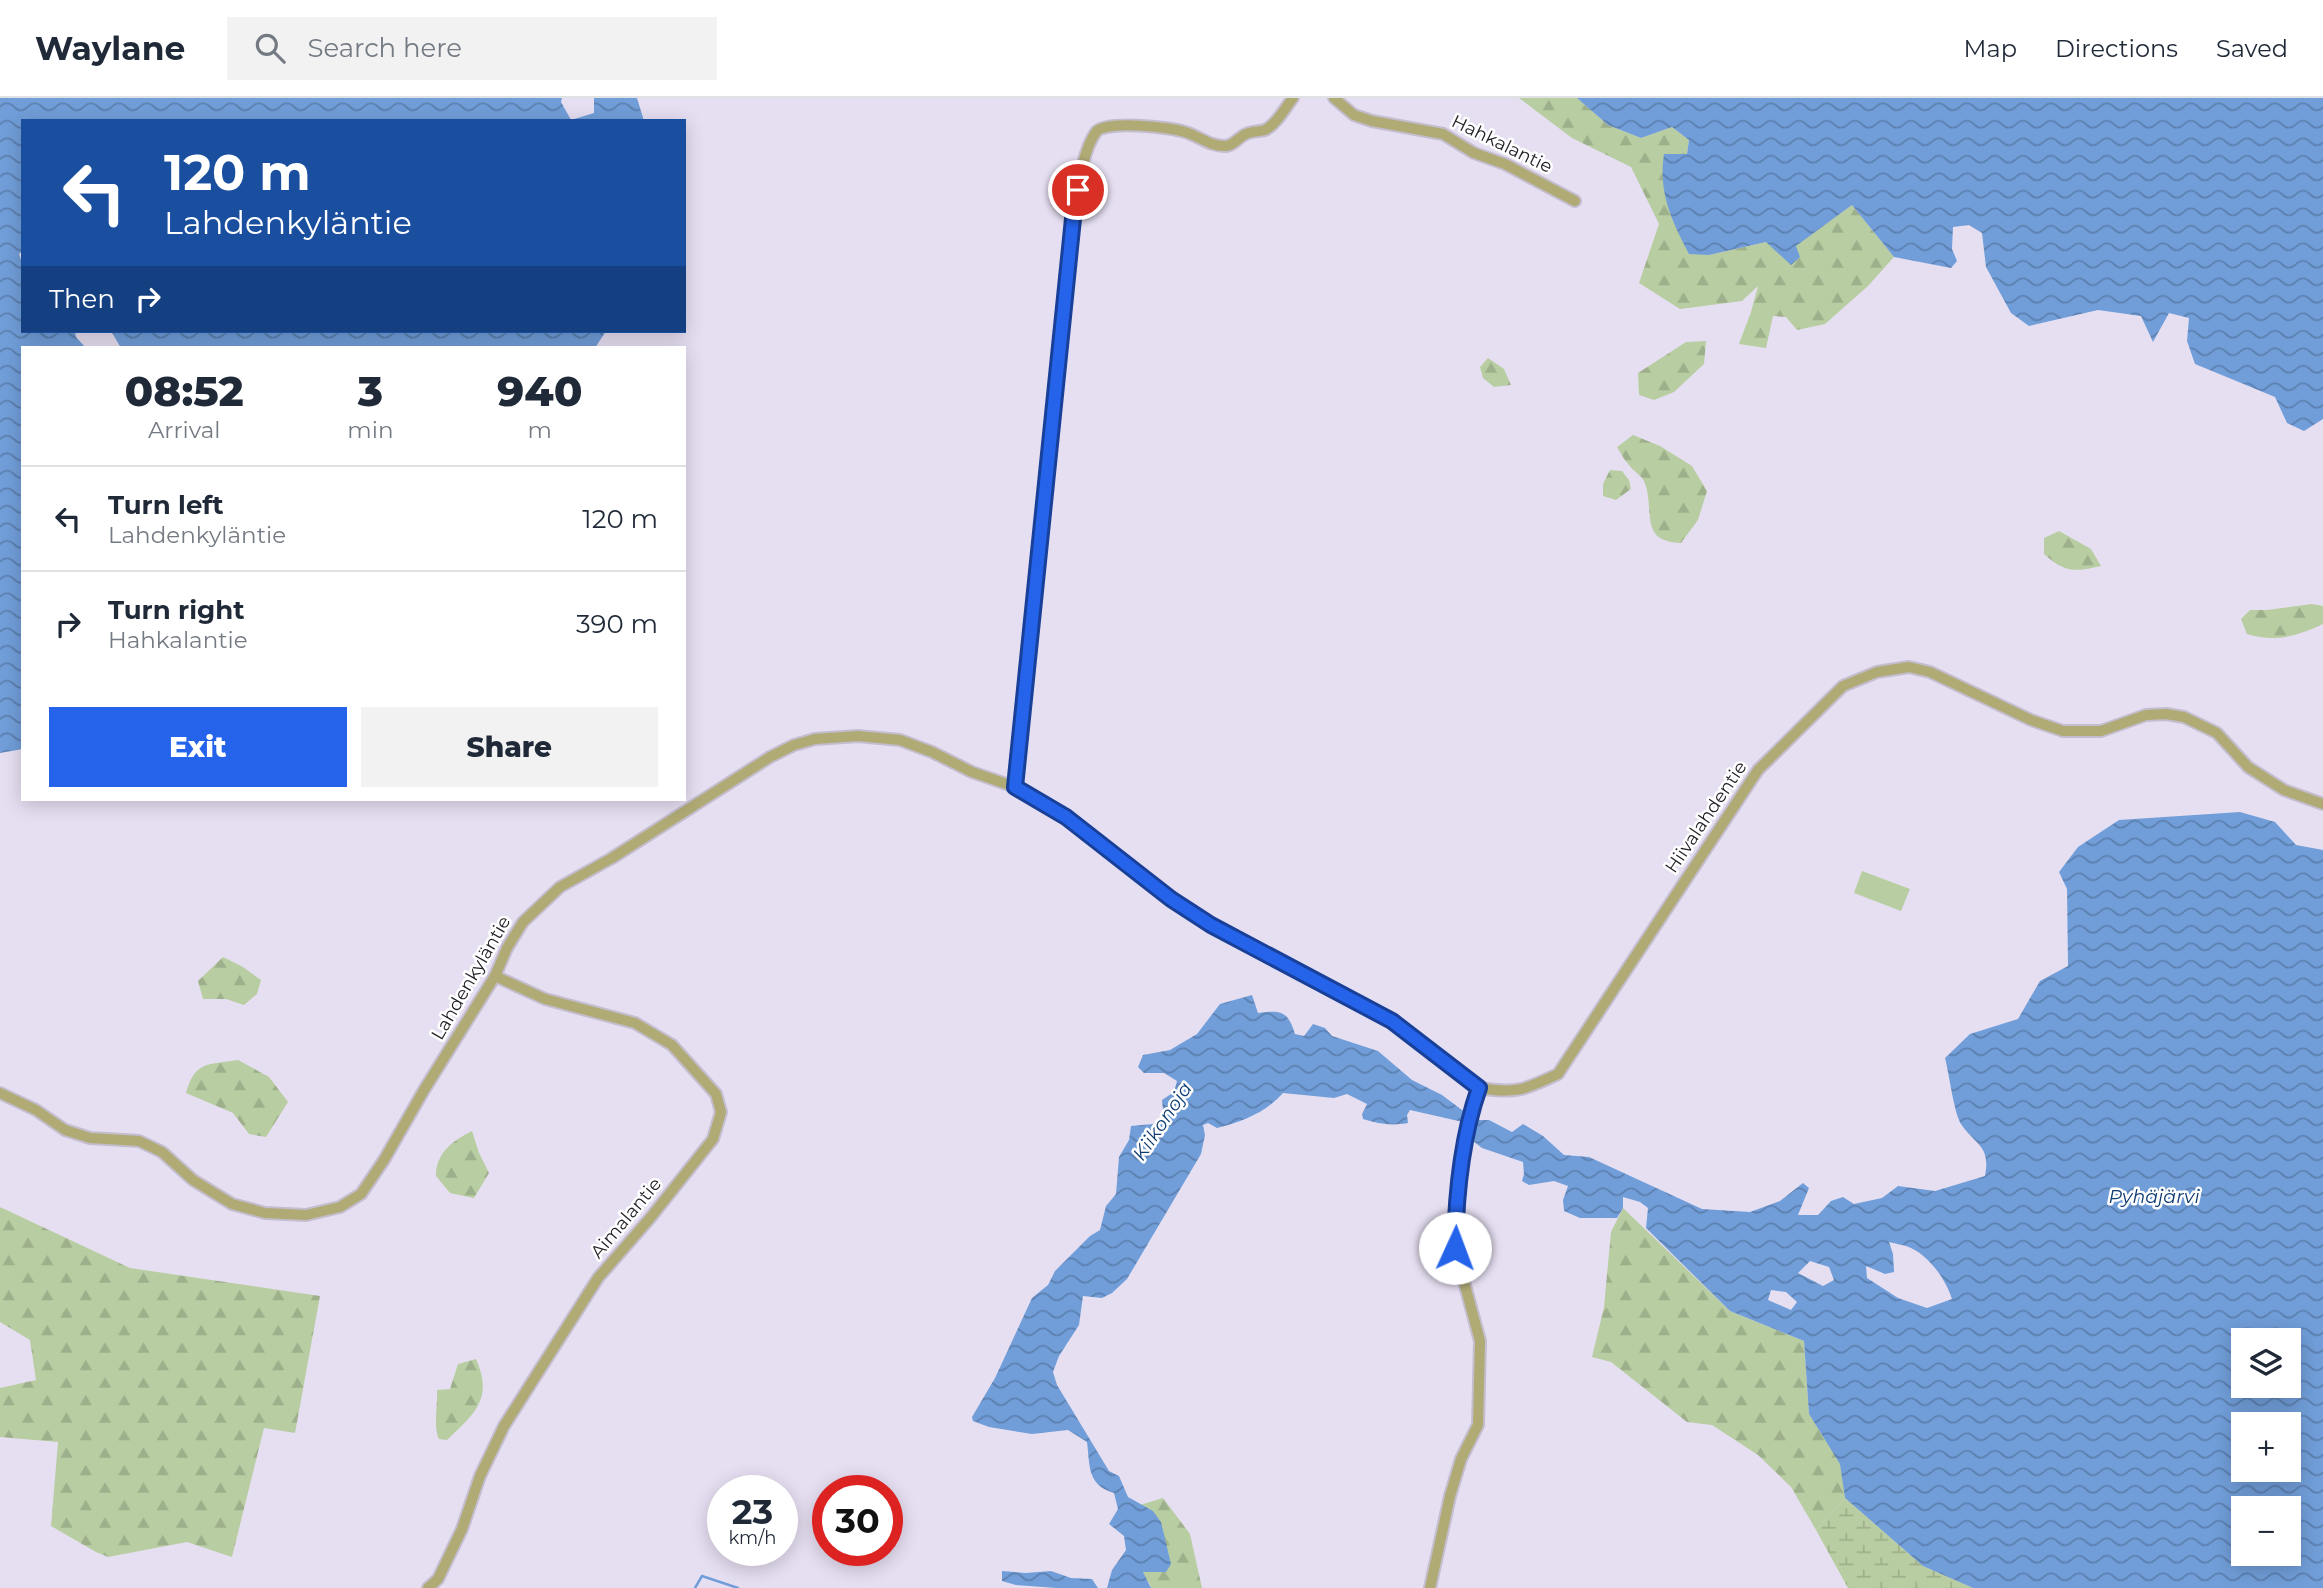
<!DOCTYPE html>
<meta charset="utf-8">
<style>
:root{--surface:#fff;--page:#f2f2f3;--text:#1f2937;--muted:#747a83;--line:#e0e1e3;--accent:#2563eb}
body{margin:0;font-family:Montserrat,sans-serif;background:var(--page);color:var(--text);height:100vh;display:flex;flex-direction:column;font-size:26px;white-space:nowrap}
*{box-sizing:border-box;margin:0}
p{font-size:23px;color:var(--muted)}
.icon{flex:none;width:38px;height:38px;fill:none;stroke:currentColor;stroke-width:2;stroke-linecap:round;stroke-linejoin:round}
.map{position:relative;flex:1;overflow:hidden}
.panel{position:absolute;left:21px;top:248px;width:665px;height:455px;display:flex;flex-direction:column;background:var(--surface);border-radius:0px;box-shadow:0 4px 18px #0003}
.panel>*{flex:none}
.guide{position:absolute;left:21px;top:21px;width:665px;height:214px;border-radius:0px;box-shadow:0 4px 18px #0003;background:#1a4fa0;color:#fff;overflow:hidden}
.controls{position:absolute;left:2231px;top:1230px;display:grid;gap:14px}
.controls a{display:grid;place-items:center;width:70px;height:70px;border-radius:0px;background:var(--surface);box-shadow:0 4px 18px #0003;font-size:35px}
.speed{position:absolute;left:707px;top:1377px;display:flex;gap:14px;font-size:35px;font-weight:700;text-align:center}
.speed>*{display:grid;place-content:center;width:91px;height:91px;border-radius:50%;background:var(--surface);box-shadow:0 4px 18px #0003;line-height:1}
.speed small{font-size:18px;font-weight:400}
.speed .limit{border:10px solid #d22;background:#fff;color:#111}
.pin{position:absolute;display:grid;place-items:center;width:60px;height:60px;color:#fff;margin:-30px;border:4px solid #fff;border-radius:50%;box-shadow:0 2px 7px #0007}
.me{position:absolute;width:77px;margin:-38px;rotate:2deg;stroke-linejoin:round;filter:drop-shadow(0 0 5px #0008)}
.turn{display:flex;align-items:center;gap:24px;height:147px;padding:0 28px;font-size:32px}
.turn .icon{width:91px;height:91px;stroke-width:2.5}
.turn b{display:block;font-size:49px;line-height:60px}
.then{display:flex;align-items:center;height:66px;padding:0 28px;background:#0003;gap:14px;font-size:26px}
.eta{display:flex;justify-content:space-evenly;align-items:center;height:119px;text-align:center}
.eta b{font-size:42px;font-weight:800;line-height:49px}
.button{display:flex;gap:14px;margin-top:auto;padding:14px 28px}
.button a{flex:1;height:80px;border-radius:0px;background:var(--accent);color:#fff;font-size:28px;font-weight:800;line-height:80px;text-align:center}
.button a+a{background:var(--page);color:var(--text)}
ul{padding:0;list-style:none}
li{display:flex;align-items:center;gap:21px;height:105px;padding:0 28px;border-top:2px solid var(--line)}
li div{flex:1}
li b{display:block;font-size:26px}
li em{font-style:normal}
header{display:flex;align-items:center;gap:42px;box-sizing:border-box;height:98px;padding:0 35px;background:var(--surface);border-bottom:2px solid var(--line)}
header strong{font-size:33px}
nav{display:flex;gap:38px;margin-inline-start:auto;font-size:24px}
.search{width:490px;height:63px;background:var(--page);display:flex;align-items:center;gap:18px;box-sizing:border-box;padding:0 24px;border-radius:0px;color:var(--muted);font-size:26px}
.map>svg:first-child{display:block}
.grass{fill:#b8cda1}
.forest{fill:url(#forest-firs)}
.wetland{fill:url(#wetland-marsh)}
.water{fill:url(#water-waves);fill-rule:evenodd}
.lines{fill:none;stroke-linecap:round;stroke-linejoin:round}
.stream{stroke:#719ed9;stroke-width:2.5}
.street-casing{stroke:#c3bdcd;stroke-width:14}
.street{stroke:#b0aa75;stroke-width:10}
.route-casing{stroke:#184099;stroke-width:18}
.route{stroke:#2563eb;stroke-width:12}
.labels{text-anchor:middle;stroke-width:5;stroke-linejoin:round;paint-order:stroke}
.street-label{font-size:18px;fill:#232027;stroke:#fff}
.water-label{font-size:19px;font-style:italic;fill:#0f3c72;stroke:#fff}
</style>
<header>
<strong>Waylane</strong>
<div class="search"><svg class="icon" aria-label="search" viewBox="0 0 24 24"><circle cx="10" cy="10" r="6"/><path d="M15 15l6 6"/></svg>Search here</div>
<nav><a>Map</a><a>Directions</a><a>Saved</a></nav>
</header>
<div class="map">
<svg width="2323" height="1490" viewBox="0 0 2323 1490">
<defs>
<pattern id="forest-firs" width="22" height="20" patternUnits="userSpaceOnUse" patternTransform="scale(1.75)"><rect width="22" height="20" fill="#b8cda1"/><path d="M5 1l3.5 6h-7zM16 11l3.5 6h-7z" fill="#9eb08b"/></pattern>
<pattern id="wetland-marsh" width="20" height="14" patternUnits="userSpaceOnUse" patternTransform="scale(1.75)"><rect width="20" height="14" fill="#b8cda1"/><path d="M1 5h8M5 5V1M11 12h8M15 12V8" fill="none" stroke="#9eb08b"/></pattern>
<pattern id="water-waves" width="16" height="10" patternUnits="userSpaceOnUse" patternTransform="scale(1.75)"><rect width="16" height="10" fill="#719ed9"/><path d="M0 5q4-4 8 0t8 0" fill="none" stroke="#5c80b0"/></pattern>
</defs>
<rect width="100%" height="100%" fill="#e6dff2"/>
<polygon class="grass" points="1862,773 1910,791 1901,813 1854,795"/>
<g class="forest">
<polygon points="1519,0 1577,0 1608,27 1641,40 1672,29 1689,42 1687,56 1709,157 1766,144 1795,148 1852,107 1894,159 1868,188 1825,226 1797,232 1786,219 1773,218 1766,250 1739,246 1751,214 1758,188 1742,203 1680,211 1639,185 1659,126 1631,69 1572,40"/>
<polygon points="1706,243 1704,266 1674,294 1654,302 1639,297 1638,275 1686,244"/>
<polygon points="1488,260 1504,271 1511,287 1494,289 1483,280 1480,269"/>
<path d="M1633,337L1660,348L1692,368L1707,393L1698,422L1681,445C1637,444 1656,410 1644,383C1641,377 1633,373 1629,367C1624,362 1621,355 1617,349Z"/>
<polygon points="1610,372 1622,373 1629,382 1631,391 1616,402 1603,398 1603,386"/>
<path d="M2059,433L2091,451L2101,468C2075,474 2065,475 2044,456V440Z"/>
<path d="M2312,506L2323,508V526C2298,538 2274,545 2247,536L2241,521L2250,512H2267Z"/>
<polygon points="223,859 243,869 261,882 257,896 244,907 226,901 203,901 198,883"/>
<path d="M238,962L269,979L288,1004L266,1039L249,1036L233,1015L186,995C195,962 209,967 238,962Z"/>
<path d="M472,1033L479,1055L489,1075L474,1100L450,1095L436,1078C436,1055 452,1043 472,1033Z"/>
<polygon points="0,1109 130,1170 320,1198 295,1335 264,1330 232,1459 187,1444 108,1459 96,1454 51,1428 58,1344 0,1339 0,1290 36,1282 30,1242 0,1224"/>
<polygon points="1623,1110 1730,1213 1804,1243 1809,1316 1841,1366 1845,1400 1816,1432 1791,1389 1758,1357 1712,1327 1687,1324 1611,1264 1592,1259 1604,1209 1611,1134"/>
<path d="M476,1261C494,1301 474,1316 447,1342L439,1341C433,1329 438,1306 437,1292L450,1291L458,1266Z"/>
<polygon points="1163,1400 1190,1436 1202,1490 1151,1490 1150,1486 1144,1479 1143,1473 1159,1474 1140,1407"/>
</g>
<polygon class="wetland" points="1845,1400 1923,1468 1973,1490 1848,1490 1816,1432"/>
<g class="water">
<polygon points="0,0 562,0 561,4 571,22 594,15 594,0 637,0 644,23 23,23 23,152 19,156 23,168 23,233 75,233 76,239 86,250 23,250 23,651 0,655"/>
<path d="M1577,0H2323V321L2304,333L2287,325L2275,299L2195,266L2187,243L2189,220L2169,215L2153,244L2141,218L2098,212L2029,228L2011,215L1986,169L1982,135L1969,127L1953,129L1952,151L1957,163L1951,170L1894,159L1852,107L1796,148L1800,159L1791,167L1766,144L1709,157L1689,156C1672,123 1658,95 1664,56H1687L1689,42L1672,29L1641,40L1608,27Z"/>
<polygon points="111,233 606,233 595,250 121,250"/>
<path d="M2240,714L2275,724L2296,747L2323,752V1490H1973L1923,1468L1845,1400L1840,1366L1809,1316L1804,1243L1730,1213L1646,1130L1648,1110L1640,1104L1623,1099V1110L1617,1120H1580L1564,1113L1563,1102L1568,1088L1554,1083L1529,1087L1522,1083L1524,1076L1523,1064L1482,1050L1473,1043L1475,1031L1463,1024L1410,1012L1407,1017L1408,1025C1391,1028 1379,1026 1363,1021L1362,1016L1367,1006L1347,996L1334,1000L1283,995C1265,1015 1243,1023 1217,1030L1208,1025L1203,1027L1205,1037L1201,1056L1127,1181L1112,1195L1102,1200L1083,1198L1079,1227L1059,1258L1053,1274L1057,1287L1109,1373L1119,1378L1128,1399L1153,1413L1161,1424L1171,1466L1166,1474H1143L1151,1490H1107L1112,1472L1126,1452L1124,1438L1109,1426L1118,1411L1114,1395C1087,1387 1090,1368 1087,1344L1068,1332L1032,1336L989,1329L973,1323L972,1319L995,1280L1032,1200L1048,1187L1055,1173L1090,1138L1100,1132L1106,1108L1116,1096L1119,1059L1129,1042L1131,1028L1153,1026L1164,1022L1162,1002L1174,994L1177,983L1164,975H1144L1138,969L1143,957L1170,952L1197,936L1220,906L1252,897L1258,915C1281,912 1288,913 1295,936L1304,938L1313,926L1325,930L1332,938L1378,953L1412,982L1442,997L1466,1015L1480,1022H1489L1512,1034L1523,1026L1543,1038L1564,1057L1589,1059L1702,1111L1750,1114L1780,1103L1803,1085L1809,1090L1798,1117H1818L1831,1103L1843,1099L1854,1106L1882,1100L1898,1088L1935,1093L1985,1078C1991,1047 1975,1047 1961,1026C1954,1015 1949,975 1945,960L1970,936L2018,921L2040,883L2068,868L2067,791L2059,774L2078,749L2119,722ZM1889,1144C1896,1146 1905,1147 1911,1150C1930,1159 1946,1182 1952,1201L1927,1210L1898,1200L1867,1180L1866,1168L1885,1176L1894,1174L1893,1156ZM1810,1163L1829,1169L1834,1182L1823,1188L1798,1175ZM1771,1192L1786,1194L1797,1204L1791,1212L1768,1202ZM2244,1242H2289V1288H2244ZM2244,1326H2289V1372H2244ZM2244,1410H2289V1456H2244Z"/>
<polygon points="1002,1473 1026,1475 1051,1473 1071,1480 1092,1481 1098,1490 1056,1490 1016,1487 1002,1483"/>
</g>
<g class="lines">
<polyline class="stream" points="695,1490 702,1478 738,1490"/>
<defs>
<g id="street">
<polyline points="1334,0 1354,17 1372,23 1443,36 1474,55 1505,66 1575,103"/>
<path d="M1015,689L1074,112C1078,89 1083,52 1096,34C1104,22 1171,29 1185,34C1199,38 1211,49 1226,48C1234,47 1237,41 1244,37C1250,33 1258,34 1265,32C1277,26 1285,10 1293,0"/>
<path d="M1479,990C1517,996 1524,992 1558,976L1758,672L1843,588L1877,574L1909,569L1930,574L2031,622L2063,633H2101L2146,617L2166,616L2184,619L2217,635L2248,669L2284,692L2323,706"/>
<polyline points="0,995 36,1012 65,1032 90,1040 139,1043 162,1054 193,1082 232,1106 265,1115 306,1117 340,1109 361,1096 384,1062 424,992 495,878 507,850 523,824 560,789 612,760 770,659 794,647 815,641 858,638 900,642 932,654 972,674 1015,689 1066,719 1171,801 1211,827 1392,923 1479,990"/>
<polyline points="428,1490 438,1481 462,1431 480,1378 504,1328 598,1180 651,1119 713,1041 721,1014 716,996 672,947 635,925 545,901 495,878"/>
<polyline points="1430,1490 1450,1398 1461,1361 1478,1327 1480,1243 1455,1150 1456,1111 1462,1055 1471,1012 1479,990"/>
</g>
</defs>
<use href="#street" class="street-casing"/>
<use href="#street" class="street"/>
</g>
<g class="lines">
<defs>
<path id="route" d="M1078,92L1074,111L1015,689L1066,719L1171,801L1211,827L1392,923L1479,990C1461,1041 1456,1096 1455,1150"/>
</defs>
<use href="#route" class="route-casing"/>
<use href="#route" class="route"/>
</g>
<g class="labels">
<g class="street-label">
<text transform="translate(1502 46) rotate(26)" y="6">Hahkalantie</text>
<text transform="translate(1706 719) rotate(-56)" y="6">Hiivalahdentie</text>
<text transform="translate(471 880) rotate(-60)" y="6">Lahdenkyläntie</text>
<text transform="translate(626 1120) rotate(-50)" y="6">Aimalantie</text>
</g>
<g class="water-label">
<text transform="translate(1162 1023) rotate(-56)" y="7">Kiikonoja</text>
<text x="2154" y="1105">Pyhäjärvi</text>
</g>
</g>
</svg>
<div class="controls">
<a><svg class="icon" aria-label="layers" viewBox="0 0 24 24"><path d="M12 4l9 5-9 5-9-5zM3 14l9 5 9-5"/></svg></a>
<a>+</a>
<a>−</a>
</div>
<div class="speed"><div>23<small>km/h</small></div><div class="limit">30</div></div>
<div class="pin" style="left:1078px;top:92px;background:#d93025"><svg class="icon" aria-label="arrive" viewBox="0 0 24 24"><path d="M6 21V4h12l-3 4 3 4H6"/></svg></div>
<svg class="me" style="left:1455px;top:1150px" viewBox="-20 -20 40 40"><circle r="19" fill="#fff"/><path d="M0-13L10 11 0 6-10 11z" fill="#2563eb"/></svg>
<div class="guide">
<div class="turn"><svg class="icon" aria-label="left" viewBox="0 0 24 24"><path d="M17 20v-9H6M10 6l-5 5 5 5"/></svg><div><b>120 m</b>Lahdenkyläntie</div></div>
<div class="then">Then<svg class="icon" aria-label="right" viewBox="0 0 24 24"><path d="M7 20v-9h11M14 6l5 5-5 5"/></svg></div>
</div>
<section class="panel">
<div class="eta">
<div><b>08:52</b><p>Arrival</p></div>
<div><b>3</b><p>min</p></div>
<div><b>940</b><p>m</p></div>
</div>
<ul>
<li><svg class="icon" aria-label="left" viewBox="0 0 24 24"><path d="M17 20v-9H6M10 6l-5 5 5 5"/></svg><div><b>Turn left</b><p>Lahdenkyläntie</p></div><em>120 m</em></li>
<li><svg class="icon" aria-label="right" viewBox="0 0 24 24"><path d="M7 20v-9h11M14 6l5 5-5 5"/></svg><div><b>Turn right</b><p>Hahkalantie</p></div><em>390 m</em></li>
</ul>
<div class="button"><a>Exit</a><a>Share</a></div>
</section>
</div>
